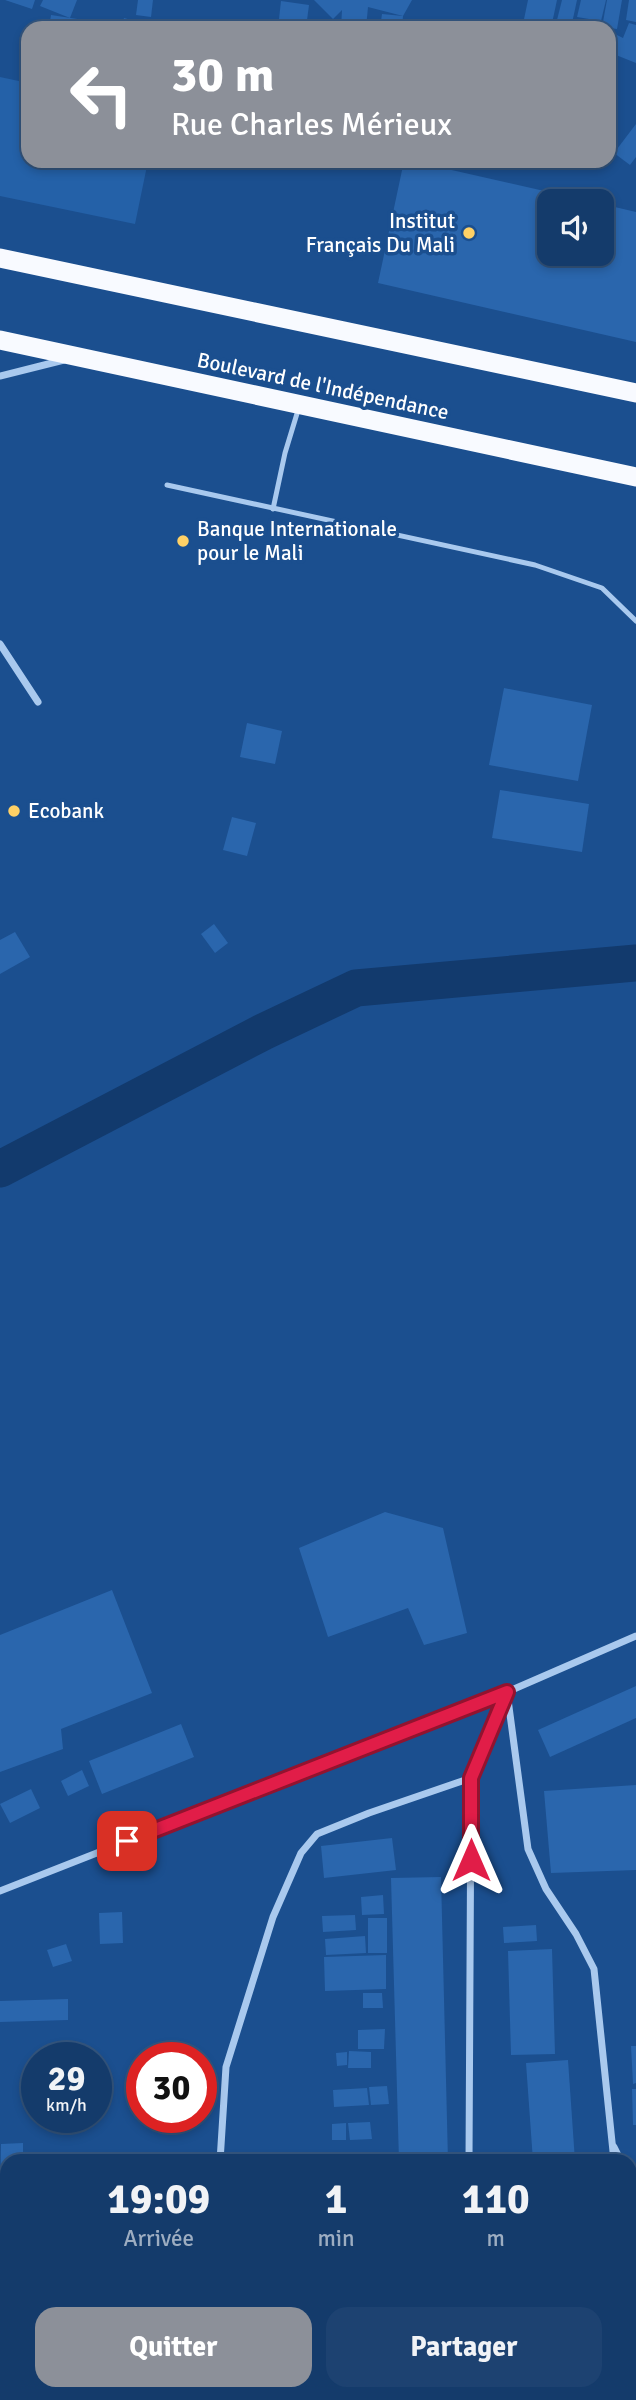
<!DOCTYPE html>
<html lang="fr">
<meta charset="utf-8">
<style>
:root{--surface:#143b6b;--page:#1d4271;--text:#f1f3f6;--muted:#9dadc1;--line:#33557e;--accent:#8c9099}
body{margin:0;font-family:Signika,sans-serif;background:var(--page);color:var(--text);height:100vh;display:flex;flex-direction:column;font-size:26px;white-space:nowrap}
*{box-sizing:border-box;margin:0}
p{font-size:23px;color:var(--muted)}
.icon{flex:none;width:38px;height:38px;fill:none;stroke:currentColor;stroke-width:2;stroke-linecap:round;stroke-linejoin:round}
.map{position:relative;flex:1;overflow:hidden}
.drawer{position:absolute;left:0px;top:2154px;width:637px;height:247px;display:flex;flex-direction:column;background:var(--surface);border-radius:21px 21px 0 0;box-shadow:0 4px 10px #0003,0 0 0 2px var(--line)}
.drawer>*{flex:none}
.top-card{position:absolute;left:21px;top:21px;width:595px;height:147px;border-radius:21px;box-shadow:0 4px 10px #0003,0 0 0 2px var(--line);background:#8c9099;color:#fff;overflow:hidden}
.fabs{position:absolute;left:537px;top:189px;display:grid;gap:14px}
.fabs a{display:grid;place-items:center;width:77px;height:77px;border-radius:14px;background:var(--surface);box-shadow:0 4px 10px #0003,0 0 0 2px var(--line);font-size:35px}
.speed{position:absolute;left:21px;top:2042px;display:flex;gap:14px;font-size:35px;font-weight:700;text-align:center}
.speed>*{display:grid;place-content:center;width:91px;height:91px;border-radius:50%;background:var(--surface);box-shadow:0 4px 10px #0003,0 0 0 2px var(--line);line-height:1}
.speed small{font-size:18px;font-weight:400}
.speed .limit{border:10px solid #d22;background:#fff;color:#111}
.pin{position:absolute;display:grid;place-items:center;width:60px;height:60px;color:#fff;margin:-30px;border-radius:14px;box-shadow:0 4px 10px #0006}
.me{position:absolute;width:77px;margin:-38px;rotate:0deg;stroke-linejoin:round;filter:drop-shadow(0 0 5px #0008)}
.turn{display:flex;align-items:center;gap:24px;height:147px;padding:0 35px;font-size:32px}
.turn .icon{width:91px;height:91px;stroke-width:2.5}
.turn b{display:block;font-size:49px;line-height:60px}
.eta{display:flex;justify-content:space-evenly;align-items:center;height:119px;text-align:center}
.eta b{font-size:42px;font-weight:800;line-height:49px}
.primary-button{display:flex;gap:14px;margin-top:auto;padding:14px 35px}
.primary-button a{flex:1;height:80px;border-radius:21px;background:var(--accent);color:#fff;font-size:28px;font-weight:800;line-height:80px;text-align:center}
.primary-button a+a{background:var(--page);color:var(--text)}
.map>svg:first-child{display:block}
.green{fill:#2461a8}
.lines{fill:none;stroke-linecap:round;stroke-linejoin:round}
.canal{stroke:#123a6d;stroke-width:37}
.building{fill:#2a66ad}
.service{stroke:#a9c9ee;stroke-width:5}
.minor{stroke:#a9c9ee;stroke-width:7}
.trunk{stroke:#f8faff;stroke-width:19}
.route-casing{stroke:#92132f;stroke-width:18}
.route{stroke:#e11d48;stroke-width:12}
.poi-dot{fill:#ffd166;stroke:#1b4f8f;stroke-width:2.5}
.labels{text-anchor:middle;stroke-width:7;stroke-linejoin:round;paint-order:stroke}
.poi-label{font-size:21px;fill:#fff;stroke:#1b4f8f;text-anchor:start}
.street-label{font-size:21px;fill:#fff;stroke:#1b4f8f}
</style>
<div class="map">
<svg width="636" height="2400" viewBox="0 0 636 2400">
<rect width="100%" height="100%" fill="#1b4f8f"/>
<polygon class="green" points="0,77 28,83 28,161 148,161 135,224 0,196"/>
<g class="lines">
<polyline class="canal" points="0,1169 263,1032 356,988 636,963"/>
</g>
<g class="building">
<polygon points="5,0 35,0 32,9"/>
<polygon points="43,0 77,0 70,18 40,6"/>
<polygon points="138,0 153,0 151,17 136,15"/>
<polygon points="314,0 412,0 403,16 368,7 366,28 341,28 342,10 333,19"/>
<polygon points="528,0 557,0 551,28 504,28 506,21 523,24"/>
<polygon points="562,0 577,0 571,28 555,28"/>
<polygon points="581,0 606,0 601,21 577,17"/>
<polygon points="607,0 622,0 617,29 602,27"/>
<polygon points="629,0 636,0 636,22 626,20"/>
<polygon points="281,1 309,5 306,28 278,28"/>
<polygon points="382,14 403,16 402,28 380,28"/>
<polygon points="51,15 117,25 116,28 49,28"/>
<polygon points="124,18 157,27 157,28 121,28"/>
<polygon points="575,23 592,25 591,28 574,28"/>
<polygon points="629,23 636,25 636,63 616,55 612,62 609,60 609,31 623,38"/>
<polygon points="636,124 636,157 630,165 614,153"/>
<polygon points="404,161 412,161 584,200 550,201 550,254 602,254 602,204 636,212 636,342 378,283"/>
<polygon points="504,688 592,705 578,781 489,765"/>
<polygon points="247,723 282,731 275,764 240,757"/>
<polygon points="500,790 589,804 582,852 492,838"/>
<polygon points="232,817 256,823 247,856 223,850"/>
<polygon points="214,924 228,943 215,953 201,934"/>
<polygon points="15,932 30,957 0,974 0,940"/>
<polygon points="385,1512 443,1528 467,1633 424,1645 408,1608 328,1637 299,1548"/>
<polygon points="112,1590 152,1693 61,1729 63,1749 0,1772 0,1635"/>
<polygon points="636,1686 636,1718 550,1757 538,1730"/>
<polygon points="181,1724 194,1757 102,1794 89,1761"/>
<polygon points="82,1770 89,1786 68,1796 61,1781"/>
<polygon points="636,1785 636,1870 551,1873 544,1791"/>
<polygon points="31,1789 40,1808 10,1823 0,1804"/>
<polygon points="392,1838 396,1870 324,1878 321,1846"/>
<polygon points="441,1877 448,2161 399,2161 391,1878"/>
<polygon points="383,1895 384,1914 362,1915 361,1897"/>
<polygon points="122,1912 123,1943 100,1944 99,1913"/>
<polygon points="355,1915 356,1930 323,1932 322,1916"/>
<rect x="368" y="1918" width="19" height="35"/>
<polygon points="536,1925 537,1941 504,1943 503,1927"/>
<polygon points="365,1936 366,1953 326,1955 325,1939"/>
<polygon points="66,1944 72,1961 53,1967 47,1950"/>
<polygon points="552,1949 555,2054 511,2055 508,1951"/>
<polygon points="386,1955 386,1989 325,1991 324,1957"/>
<polygon points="363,1993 382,1993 383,2008 363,2008"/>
<polygon points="68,1999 68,2020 0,2022 0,2001"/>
<polygon points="385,2029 384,2049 358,2049 358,2030"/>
<polygon points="631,2046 636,2046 636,2083 633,2084"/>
<polygon points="349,2051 371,2052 371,2068 348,2068"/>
<polygon points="347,2052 347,2065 337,2066 336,2053"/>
<polygon points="568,2060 575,2161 533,2161 526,2063"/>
<polygon points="387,2086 389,2104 371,2105 369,2087"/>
<polygon points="367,2088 369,2105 334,2107 333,2090"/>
<polygon points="632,2089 636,2089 636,2125 633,2125"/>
<polygon points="370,2122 372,2139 350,2140 348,2123"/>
<polygon points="346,2123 346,2140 332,2140 332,2124"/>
<polygon points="23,2143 23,2161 7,2161 7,2220 0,2220 1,2144"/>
<rect x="205" y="2394" width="104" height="6"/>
<rect x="512" y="2394" width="69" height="6"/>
</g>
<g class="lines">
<g class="service">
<polyline points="167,485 535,565 602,588 636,621"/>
<polyline points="273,509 285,453 299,407"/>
<polyline points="369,2394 369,2400"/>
</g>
<g class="minor">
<polyline points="0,376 64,360"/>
<polyline points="0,644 38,702"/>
<polyline points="507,1692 528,1849 546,1889 576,1934 594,1969 614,2161"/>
<polyline points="0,1891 507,1692 636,1636"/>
<polyline points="614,2147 621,2161"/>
<polyline points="220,2161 226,2067 273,1917 301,1853 317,1834 369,1813 471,1778 507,1692"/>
<polyline points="469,2161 471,1778"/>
<polyline points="630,2180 636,2193"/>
<polyline points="0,2336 7,2335"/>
<polyline points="625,2394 625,2400"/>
<polyline points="451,2400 452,2394"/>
</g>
<g class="trunk">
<polyline points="0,258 636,393"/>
<polyline points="0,340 636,477"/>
</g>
</g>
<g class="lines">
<defs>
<polyline id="route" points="127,1841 507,1692 471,1778 471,1860"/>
</defs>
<use href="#route" class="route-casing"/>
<use href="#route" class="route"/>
</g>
<g class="poi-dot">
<circle cx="469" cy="233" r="7"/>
<circle cx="183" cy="541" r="7"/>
<circle cx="14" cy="811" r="7"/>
</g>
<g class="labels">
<g class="poi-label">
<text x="455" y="228" text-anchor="end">Institut<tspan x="455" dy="24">Français Du Mali</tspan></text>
<text x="197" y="536">Banque Internationale<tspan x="197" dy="24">pour le Mali</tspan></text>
<text x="28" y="818">Ecobank</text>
</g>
<g class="street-label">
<text transform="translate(323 386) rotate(12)" y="7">Boulevard de l'Indépendance</text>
</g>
</g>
</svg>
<div class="fabs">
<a><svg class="icon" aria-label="sound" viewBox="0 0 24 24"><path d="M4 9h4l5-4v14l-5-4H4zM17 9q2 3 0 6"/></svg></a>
</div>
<div class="speed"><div>29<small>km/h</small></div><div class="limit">30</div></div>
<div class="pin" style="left:127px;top:1841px;background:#d93025"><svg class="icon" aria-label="arrive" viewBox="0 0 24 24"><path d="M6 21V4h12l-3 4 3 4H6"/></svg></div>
<svg class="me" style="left:471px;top:1860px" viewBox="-20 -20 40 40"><path d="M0-17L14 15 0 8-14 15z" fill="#e11d48" stroke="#fff" stroke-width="4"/></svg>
<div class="top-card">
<div class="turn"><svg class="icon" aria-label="left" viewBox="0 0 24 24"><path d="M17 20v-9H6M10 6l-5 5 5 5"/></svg><div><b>30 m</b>Rue Charles Mérieux</div></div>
</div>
<section class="drawer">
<div class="eta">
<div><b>19:09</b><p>Arrivée</p></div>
<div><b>1</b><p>min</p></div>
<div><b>110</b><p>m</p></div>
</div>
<div class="primary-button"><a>Quitter</a><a>Partager</a></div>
</section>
</div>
